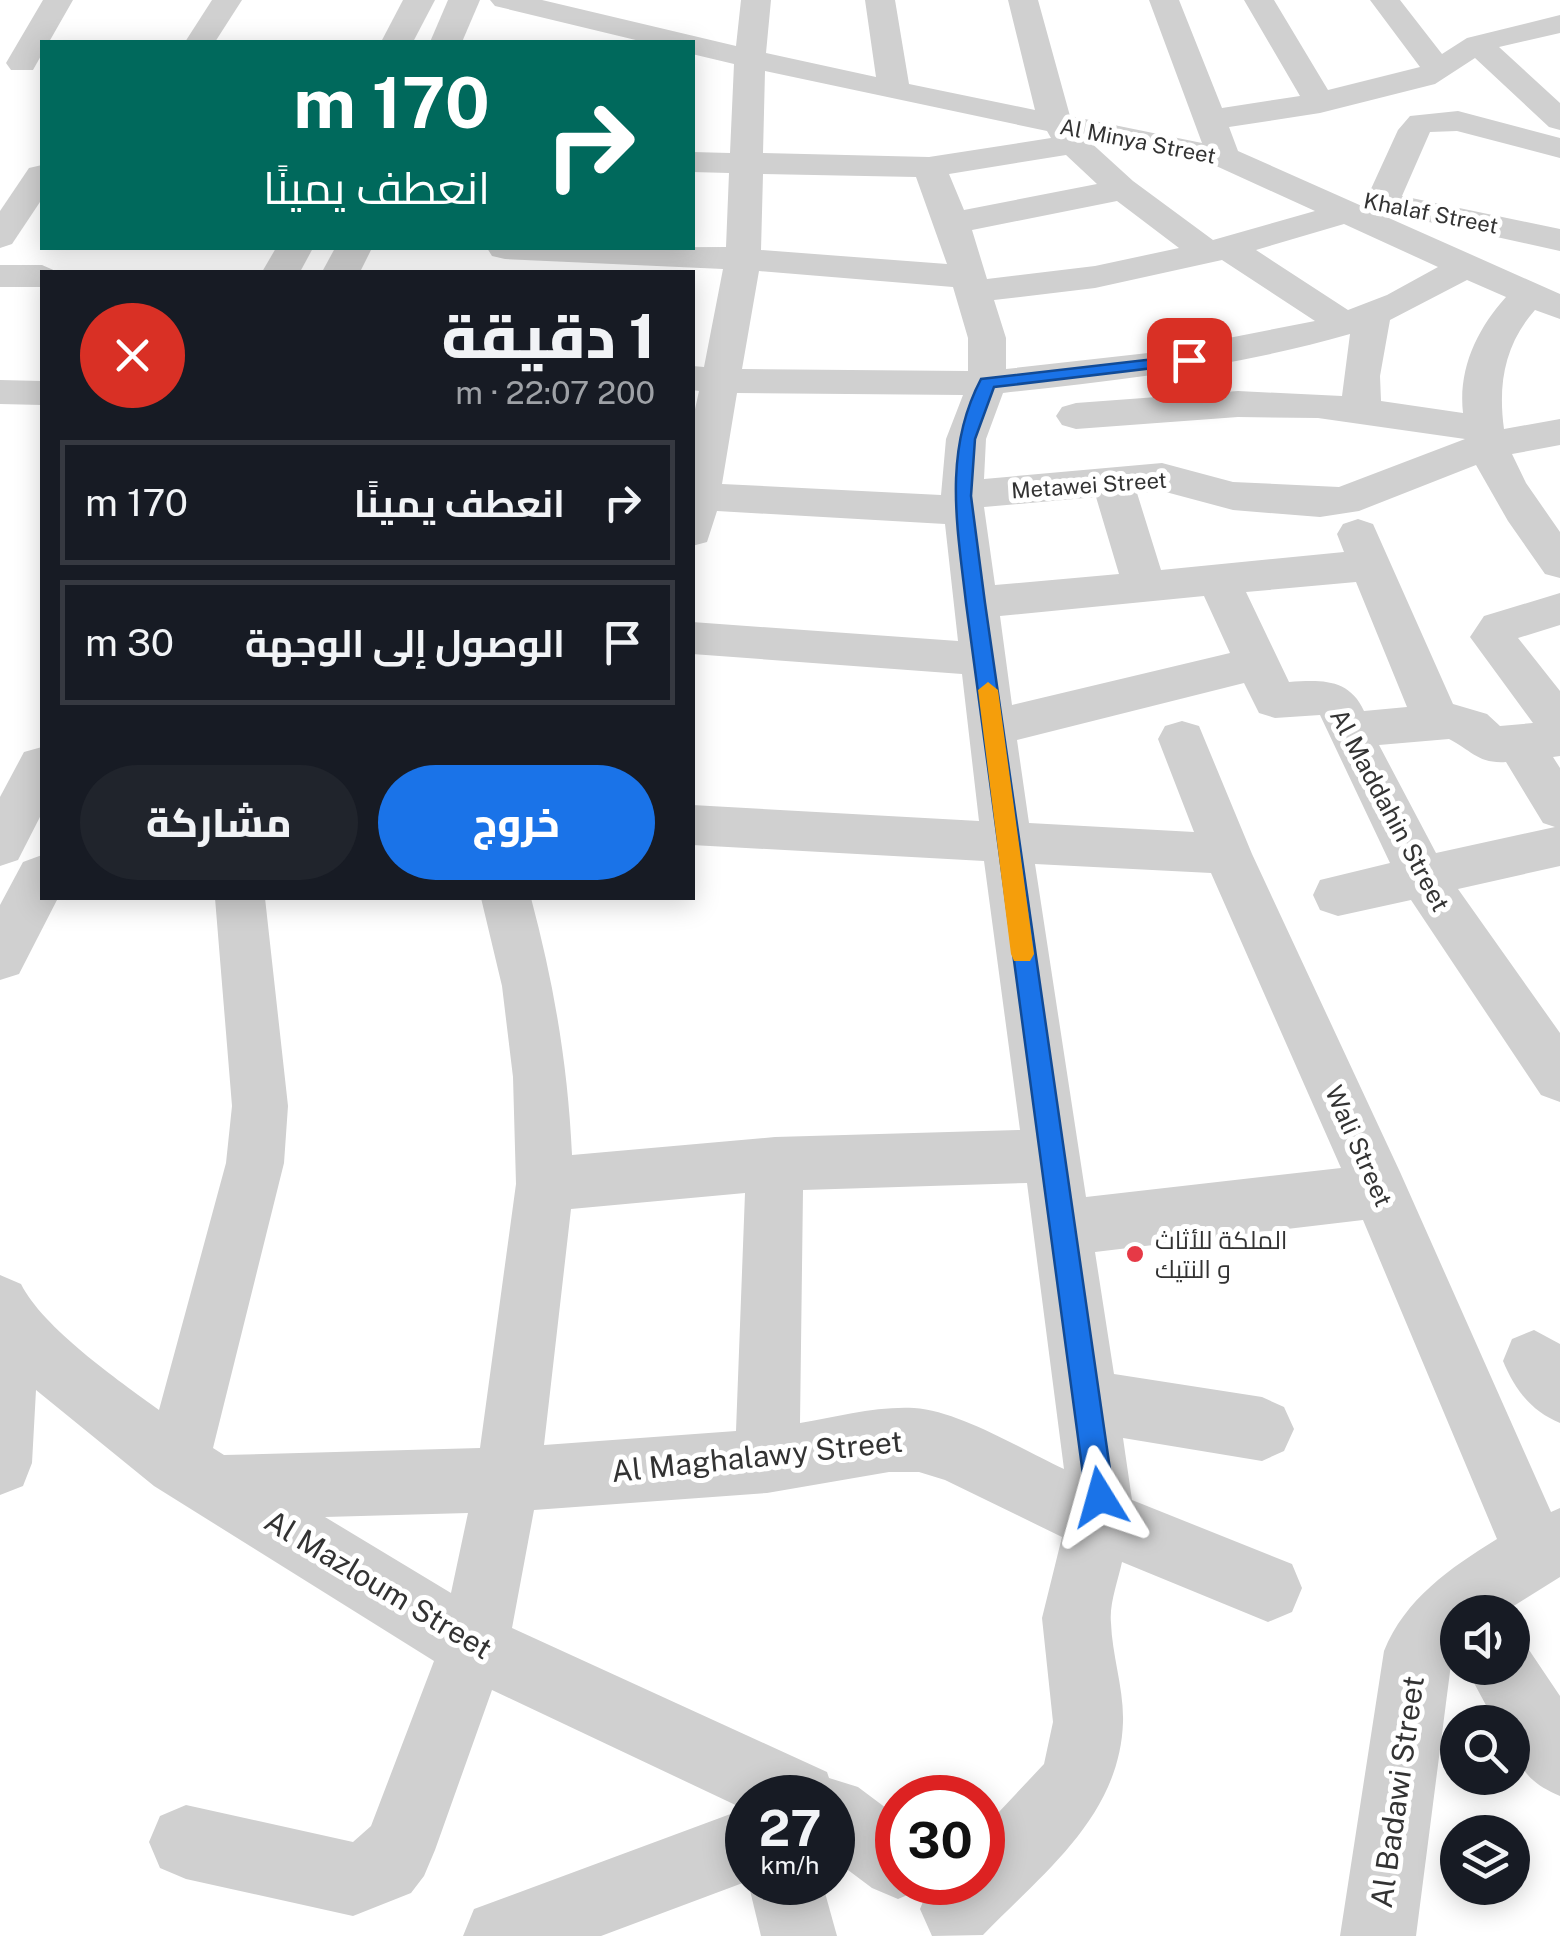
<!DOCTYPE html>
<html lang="ar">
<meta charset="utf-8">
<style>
:root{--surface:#171b24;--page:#20242c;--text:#f1f3f6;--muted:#9ea1a6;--line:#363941;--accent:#1a73e8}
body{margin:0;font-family:"Public Sans",Cairo,sans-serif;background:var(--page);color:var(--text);direction:rtl;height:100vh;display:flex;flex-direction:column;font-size:38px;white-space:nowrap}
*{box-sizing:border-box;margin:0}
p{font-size:32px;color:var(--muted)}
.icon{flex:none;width:55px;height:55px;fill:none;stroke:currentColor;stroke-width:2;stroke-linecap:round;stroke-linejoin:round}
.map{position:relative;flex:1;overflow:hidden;direction:ltr}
.details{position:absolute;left:40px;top:270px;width:655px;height:630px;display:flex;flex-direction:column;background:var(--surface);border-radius:0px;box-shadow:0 5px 25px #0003;direction:rtl}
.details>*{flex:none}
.top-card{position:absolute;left:40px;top:40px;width:655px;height:210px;border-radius:0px;box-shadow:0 5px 25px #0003;direction:rtl;background:#00695c;color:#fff;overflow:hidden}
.fabs{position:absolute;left:1440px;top:1595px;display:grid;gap:20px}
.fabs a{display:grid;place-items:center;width:90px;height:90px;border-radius:50%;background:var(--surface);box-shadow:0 5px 25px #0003;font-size:50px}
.speed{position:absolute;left:725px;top:1775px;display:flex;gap:20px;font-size:50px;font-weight:700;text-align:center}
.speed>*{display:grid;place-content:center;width:130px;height:130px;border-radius:50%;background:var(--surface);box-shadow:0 5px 25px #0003;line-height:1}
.speed small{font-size:25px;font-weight:400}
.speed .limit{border:15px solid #d22;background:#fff;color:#111}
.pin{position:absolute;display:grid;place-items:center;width:85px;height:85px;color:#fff;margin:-42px;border-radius:20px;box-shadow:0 5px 15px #0006}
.me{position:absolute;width:110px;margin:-55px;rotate:352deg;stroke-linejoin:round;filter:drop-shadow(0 0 8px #0008)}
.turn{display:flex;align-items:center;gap:35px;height:210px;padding:0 40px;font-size:45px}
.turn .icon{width:130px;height:130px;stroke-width:2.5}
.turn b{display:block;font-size:70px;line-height:85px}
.round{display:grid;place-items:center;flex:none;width:105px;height:105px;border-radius:52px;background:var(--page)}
.head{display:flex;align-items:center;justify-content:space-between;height:170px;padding:0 40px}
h1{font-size:60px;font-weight:800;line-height:75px}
.button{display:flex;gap:20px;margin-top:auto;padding:20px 40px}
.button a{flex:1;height:115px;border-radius:60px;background:var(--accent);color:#fff;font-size:40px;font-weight:800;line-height:115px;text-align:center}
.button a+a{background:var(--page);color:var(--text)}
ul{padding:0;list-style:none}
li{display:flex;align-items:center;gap:30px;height:125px;margin:0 20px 15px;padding:0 20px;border:5px solid var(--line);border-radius:0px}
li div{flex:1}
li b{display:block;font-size:38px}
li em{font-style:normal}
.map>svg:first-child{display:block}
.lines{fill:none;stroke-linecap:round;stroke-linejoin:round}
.minor{fill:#d0d0d0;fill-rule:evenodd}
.tertiary{fill:#d0d0d0;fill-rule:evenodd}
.route{fill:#1a73e8;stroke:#114b97;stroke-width:2.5}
.slow{fill:#f59e0b}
.poi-dot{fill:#e63946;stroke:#fff;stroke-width:4}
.labels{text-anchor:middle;stroke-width:10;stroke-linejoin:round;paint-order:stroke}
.far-street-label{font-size:22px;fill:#333;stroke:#fff}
.street-label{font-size:25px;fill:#333;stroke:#fff}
.poi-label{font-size:25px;fill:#333;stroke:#fff;text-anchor:start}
.near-street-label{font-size:30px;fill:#333;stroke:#fff}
</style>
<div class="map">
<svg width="1560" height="1936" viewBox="0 0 1560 1936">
<rect width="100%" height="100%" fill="#fff"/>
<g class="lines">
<g class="minor">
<polygon points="43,0 73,0 49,42 42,42 42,54 33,70 11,70 6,63"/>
<polygon points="212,0 242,0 215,42 185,42"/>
<path d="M490,0H542L736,46L741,0H771L766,53L876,77L865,0H895L909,84L1035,110L1008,0H1038L1070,116L1202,143L1149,0H1179L1222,108L1300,96L1244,0H1274L1328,90L1420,67L1370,0H1400L1442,54L1467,38L1560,15V33L1499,47L1560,103V130L1549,127L1475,58L1435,84L1320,113L1229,127L1238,151L1560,294V319L1535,310C1504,345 1498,385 1504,429L1560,419V445L1512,454L1526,483L1560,532V578L1545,574L1508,521L1476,465L1359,511L1320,517L1233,510L1162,491L1137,493L1161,570L1344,552L1337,534L1343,524L1358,519L1373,524L1453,704L1487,714L1500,726L1533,723L1470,637L1484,616L1560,593V625L1518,638L1560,691V756L1553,757L1560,768V866L1458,889L1560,1033V1102L1541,1095L1411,900L1338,916L1320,910L1313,895L1320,880L1390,863L1320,715L1275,718L1259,713L1244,683L1017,740L1029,823L1194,832L1158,739L1165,726L1182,721L1199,726L1252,854L1400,1172L1551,1512L1560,1508V1577L1504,1612H1458V1655L1451,1664L1416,1936H1340L1384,1651C1405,1599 1450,1568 1497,1539L1363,1220L1095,1252L1114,1374L1262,1397L1284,1407L1294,1429L1284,1451L1262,1461L1123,1438L1132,1500L1292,1564L1302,1588L1292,1612L1268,1622L1122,1562C1118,1581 1109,1604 1111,1623C1112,1655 1124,1689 1123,1722C1120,1816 1043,1873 983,1935L932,1936L920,1909L931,1882H982V1830L1044,1764L1053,1722L1042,1618L1062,1537L945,1480L919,1472H889L767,1493L534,1510L512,1628L827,1772L829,1778L858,1787L898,1817V1882H926L924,1888L898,1899L872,1888L832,1858V1798H748V1881L601,1936H463L474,1909L744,1809L492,1690L435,1850L424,1876L411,1893L353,1916L186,1879L160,1868L149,1842L160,1816L186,1805L353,1842L371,1826L434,1661L154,1486L36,1390L32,1463L23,1486L0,1495V1275L21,1284C43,1328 118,1380 159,1410L226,1163L232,1106L215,898H265L288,1106L284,1163L213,1448L224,1455L480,1448L516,1184L513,1077L502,986L481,898H531C554,984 568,1066 572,1155L775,1137L1020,1130L984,861L692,845V805L979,821L962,674L692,654V622L958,641L945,524L717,511L707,542L692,546V423L699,391L692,390V366L704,367L723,269L505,259L492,256L487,248L726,247L729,173L692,172V152L730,153L734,64L692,54V42H644L495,6ZM765,71L1047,131L1051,138L929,157L763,153ZM1088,140L1214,165L1315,211L1213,240L1133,181ZM1066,155L1097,184L964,210L949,174ZM763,174L916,177L947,264L761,250ZM1117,201L1179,248L1095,266L987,279L972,230ZM1344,224L1438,267L1387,295L1348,310L1256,250ZM1222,260L1315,321L1157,352L1006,369V338L994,300L1095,288ZM759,271L953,287L968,338V371L742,369ZM1467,280L1506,297C1477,329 1458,369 1463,413L1381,401L1380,376L1390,320ZM1350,334L1342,396L1238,391L1076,403L1062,407L1056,416L1062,425L1076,429L1238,417L1318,418L1465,439L1339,487L1233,482L1162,463L984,479L986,439L1003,393C1120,380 1236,367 1350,334ZM737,393L963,395L946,439L941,495L722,484ZM1096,497L1119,574L995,585L984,507ZM1356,582L1407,707L1364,711C1349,678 1321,680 1289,682L1246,592ZM1204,596L1230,653L1012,705L1000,616ZM1449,739C1471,750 1478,764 1506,762L1543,823L1555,827L1436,853L1379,745ZM1035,864L1211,873L1341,1168L1086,1197ZM1027,1183L1064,1469C1022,1450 960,1411 914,1408C876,1406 837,1417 800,1423L803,1190ZM745,1193L736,1431L544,1445L571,1209ZM468,1513L451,1593L325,1517Z"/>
<polygon points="1458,111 1560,138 1560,158 1457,131 1430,132 1402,196 1560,229 1560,251 1370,209 1365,202 1398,130 1410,116"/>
<polygon points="42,165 42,199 12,244 0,248 0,211 29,168"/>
<polygon points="0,265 42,265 58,272 42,272 42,287 0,287"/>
<polygon points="0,380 42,381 42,405 0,404"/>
<path d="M1534,1330L1560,1344V1423C1531,1411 1515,1390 1503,1361L1512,1339Z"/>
<path d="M1512,1638L1525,1644L1560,1696V1796C1524,1781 1512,1761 1512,1722H1495L1466,1668H1512Z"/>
<polygon points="748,1882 822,1882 837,1936 761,1936"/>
</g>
<g class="tertiary">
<polygon points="403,0 435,0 413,42 381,42"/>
<polygon points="448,0 480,0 462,42 430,42"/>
<polygon points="276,248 313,248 300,272 262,272"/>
<polygon points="335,248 372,248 360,272 322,272"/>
<polygon points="42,747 42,813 18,860 0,866 0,797 24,752"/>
<polygon points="42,855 42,898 58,898 19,974 0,980 0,905 23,862"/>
</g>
</g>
<path class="route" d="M1189,355L1198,360L1195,363L994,387L975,439L971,496L985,603L1114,1497L1110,1507L1100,1511L1090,1507L1086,1497L966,603C957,525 943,451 981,379Z"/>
<polygon class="slow" points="988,682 998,690 1034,954 1030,961 1014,961 1011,954 978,690"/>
<circle class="poi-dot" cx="1135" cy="1254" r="10"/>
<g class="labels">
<g class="far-street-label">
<text transform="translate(1138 141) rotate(11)" y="8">Al Minya Street</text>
<text transform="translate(1431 213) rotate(11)" y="8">Khalaf Street</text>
<text transform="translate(1089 485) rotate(-4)" y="8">Metawei Street</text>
</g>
<g class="street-label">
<text transform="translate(1390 810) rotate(62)" y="9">Al Maddahin Street</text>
<text transform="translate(1359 1146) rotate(66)" y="9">Wali Street</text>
</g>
<g class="poi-label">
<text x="1155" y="1249">الملكة للأثاث<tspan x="1155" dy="29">و النتيك</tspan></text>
</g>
<g class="near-street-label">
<text transform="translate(757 1457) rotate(-6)" y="10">Al Maghalawy Street</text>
<text transform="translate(378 1585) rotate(31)" y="10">Al Mazloum Street</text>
<text transform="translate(1398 1792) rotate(-82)" y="10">Al Badawi Street</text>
</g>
</g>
</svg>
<div class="fabs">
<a><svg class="icon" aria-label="sound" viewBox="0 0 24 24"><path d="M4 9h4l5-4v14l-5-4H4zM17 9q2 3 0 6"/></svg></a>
<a><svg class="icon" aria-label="search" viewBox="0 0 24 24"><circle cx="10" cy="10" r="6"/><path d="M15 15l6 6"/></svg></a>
<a><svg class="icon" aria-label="layers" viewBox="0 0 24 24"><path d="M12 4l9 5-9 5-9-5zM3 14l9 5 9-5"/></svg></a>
</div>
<div class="speed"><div>27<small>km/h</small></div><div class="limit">30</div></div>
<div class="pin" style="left:1189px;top:360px;background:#d93025"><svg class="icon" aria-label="arrive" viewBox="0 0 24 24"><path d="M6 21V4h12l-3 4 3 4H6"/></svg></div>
<svg class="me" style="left:1100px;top:1497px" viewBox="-20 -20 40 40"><path d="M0-17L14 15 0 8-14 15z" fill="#1a73e8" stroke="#fff" stroke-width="4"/></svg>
<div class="top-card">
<div class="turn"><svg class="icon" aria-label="right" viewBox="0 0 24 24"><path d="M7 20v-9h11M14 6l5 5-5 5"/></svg><div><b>170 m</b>انعطف يمينًا</div></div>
</div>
<section class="details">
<div class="head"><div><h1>1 دقيقة</h1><p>200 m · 22:07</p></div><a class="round" style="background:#d93025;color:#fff"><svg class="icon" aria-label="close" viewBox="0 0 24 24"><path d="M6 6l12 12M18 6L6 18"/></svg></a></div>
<ul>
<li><svg class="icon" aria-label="right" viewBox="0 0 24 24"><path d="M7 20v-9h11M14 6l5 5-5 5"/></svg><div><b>انعطف يمينًا</b></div><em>170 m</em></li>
<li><svg class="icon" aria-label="arrive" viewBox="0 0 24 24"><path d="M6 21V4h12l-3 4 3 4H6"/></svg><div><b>الوصول إلى الوجهة</b></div><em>30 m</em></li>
</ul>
<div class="button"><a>خروج</a><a>مشاركة</a></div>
</section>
</div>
